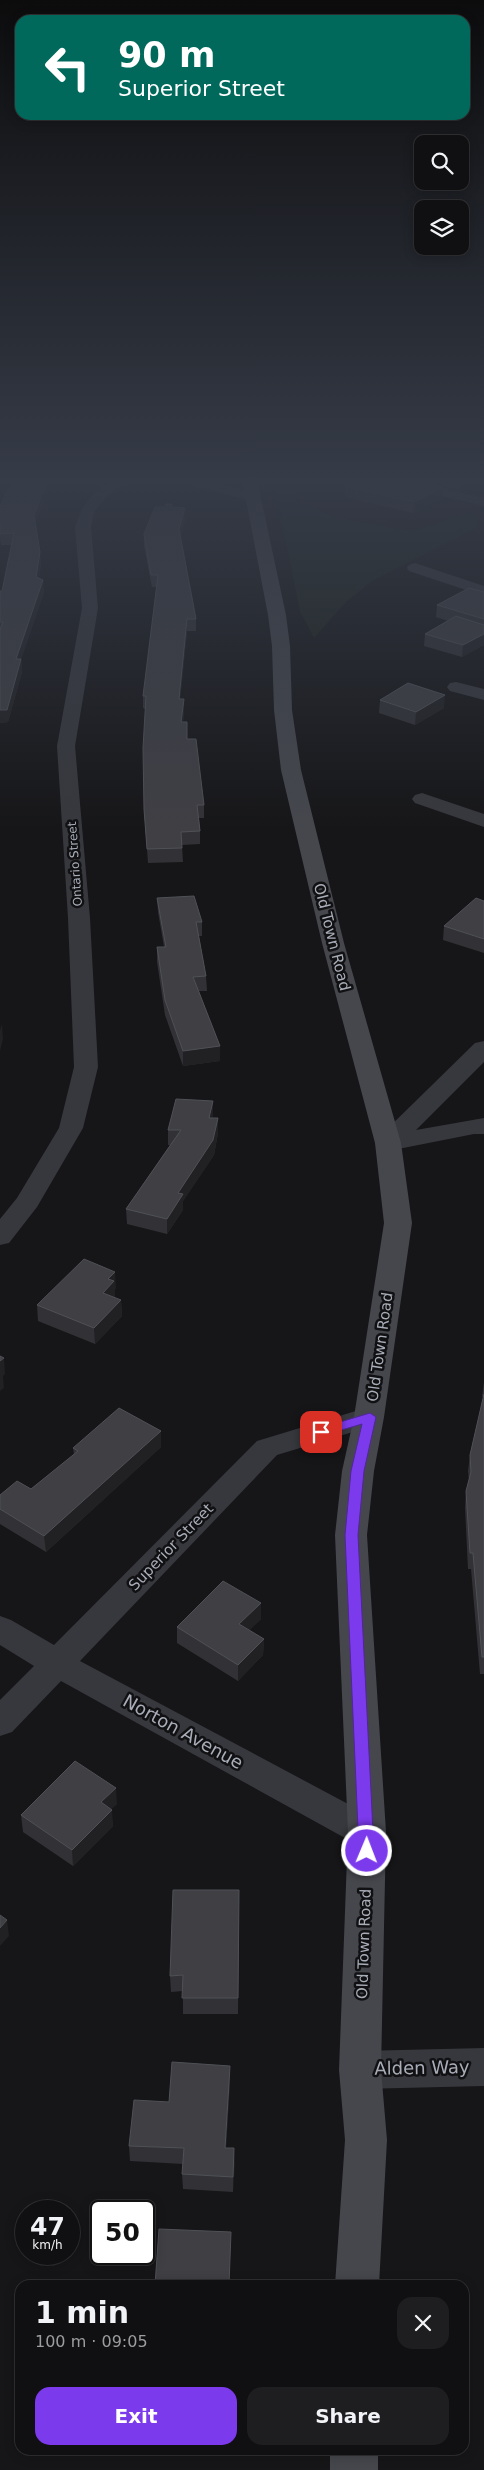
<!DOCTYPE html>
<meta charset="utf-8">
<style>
:root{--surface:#101012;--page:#1e1e20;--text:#f1f3f6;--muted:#9c9d9f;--line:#303032;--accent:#7c3aed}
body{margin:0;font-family:"DejaVu Sans",sans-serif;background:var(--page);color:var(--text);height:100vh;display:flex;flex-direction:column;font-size:19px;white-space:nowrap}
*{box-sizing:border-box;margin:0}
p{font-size:16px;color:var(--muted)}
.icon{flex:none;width:28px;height:28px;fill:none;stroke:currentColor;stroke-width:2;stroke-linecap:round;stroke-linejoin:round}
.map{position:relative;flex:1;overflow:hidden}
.details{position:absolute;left:15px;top:2280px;width:454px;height:175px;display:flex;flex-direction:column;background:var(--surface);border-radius:15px;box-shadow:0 2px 12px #0003,0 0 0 1px var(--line)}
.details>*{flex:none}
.banner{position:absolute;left:15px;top:15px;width:455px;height:105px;border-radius:15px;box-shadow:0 2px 12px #0003,0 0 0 1px var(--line);background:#00695c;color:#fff;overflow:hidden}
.controls{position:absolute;left:414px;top:135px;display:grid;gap:10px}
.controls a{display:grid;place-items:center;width:55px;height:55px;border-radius:10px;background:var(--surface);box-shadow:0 2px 12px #0003,0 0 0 1px var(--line);font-size:25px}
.speed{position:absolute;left:15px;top:2200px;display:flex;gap:10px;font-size:25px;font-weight:700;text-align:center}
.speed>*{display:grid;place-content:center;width:65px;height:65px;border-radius:50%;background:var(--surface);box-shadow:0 2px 12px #0003,0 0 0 1px var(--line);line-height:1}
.speed small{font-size:12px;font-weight:400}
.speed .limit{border:2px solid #111;border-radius:8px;background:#fff;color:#111}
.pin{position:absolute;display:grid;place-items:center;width:42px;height:42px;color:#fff;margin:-21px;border-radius:10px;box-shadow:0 2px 8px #0006}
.me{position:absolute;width:55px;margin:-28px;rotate:1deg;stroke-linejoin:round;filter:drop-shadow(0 0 4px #0008)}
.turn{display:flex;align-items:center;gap:18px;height:105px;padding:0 20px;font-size:22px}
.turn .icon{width:65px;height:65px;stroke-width:2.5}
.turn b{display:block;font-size:35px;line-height:42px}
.round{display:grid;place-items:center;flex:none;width:52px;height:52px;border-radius:15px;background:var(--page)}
.headline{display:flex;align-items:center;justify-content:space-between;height:85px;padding:0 20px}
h1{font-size:30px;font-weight:700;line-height:38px}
.cta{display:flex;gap:10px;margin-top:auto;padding:10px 20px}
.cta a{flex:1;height:58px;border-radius:15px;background:var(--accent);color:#fff;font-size:20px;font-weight:700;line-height:58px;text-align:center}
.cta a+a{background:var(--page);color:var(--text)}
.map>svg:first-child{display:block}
.green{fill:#1c231d}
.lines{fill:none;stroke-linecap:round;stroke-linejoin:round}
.minor{fill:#37383d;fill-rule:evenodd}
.tertiary{fill:#37383d;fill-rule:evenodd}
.secondary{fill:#45474d;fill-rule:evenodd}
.wall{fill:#323236}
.shaded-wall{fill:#212124}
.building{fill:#3f3f44;stroke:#4f5156}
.route{fill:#7c3aed;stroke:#51269a}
.labels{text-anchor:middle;stroke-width:5;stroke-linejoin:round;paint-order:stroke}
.far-street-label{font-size:12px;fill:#a8adb8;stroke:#111113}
.street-label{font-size:15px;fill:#a8adb8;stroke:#111113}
.near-street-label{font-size:18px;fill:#a8adb8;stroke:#111113}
</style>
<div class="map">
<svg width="484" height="2470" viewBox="0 0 484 2470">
<rect width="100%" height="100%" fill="#161618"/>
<polygon class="green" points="274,484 310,484 292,498 336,518 413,531 475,512 478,527 372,581 345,603 314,638 300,611"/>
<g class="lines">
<g class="minor">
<polygon points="107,484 124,484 105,498 94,512 91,527 98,608 75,746 90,918 98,1067 83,1128 37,1207 9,1243 0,1245 0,1219 17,1198 59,1128 74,1067 68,918 57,746 82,608 75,527 82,509 95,492"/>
<polygon points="194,484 219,484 257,494 259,497 252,501 196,487"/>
<polygon points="401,484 427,484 484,498 484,506 403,487"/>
<polygon points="415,563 484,586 484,596 409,571 407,568 409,565"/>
<polygon points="456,682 484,689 484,700 450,691 447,687 450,683"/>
<polygon points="422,793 484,814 484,827 415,803 412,799 415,795"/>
<polygon points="369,1407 379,1410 384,1417 379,1424 277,1455 80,1661 380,1821 385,1832 380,1843 367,1847 354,1843 61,1681 12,1732 0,1736 0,1700 34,1666 0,1645 0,1616 11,1620 54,1645 257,1441"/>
<polygon points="484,2048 484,2086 360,2089 346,2083 340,2070 346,2057 360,2051"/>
</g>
<polygon class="tertiary" points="484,1041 484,1062 416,1130 484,1118 484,1134 474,1134 388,1151 379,1149 375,1143 379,1137 475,1043"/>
<g class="secondary">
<polygon points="243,484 258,484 286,615 290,646 292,710 301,770 344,943 401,1143 412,1223 384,1417 374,1471 367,1535 386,1832 381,2070 387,2140 379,2285 335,2285 345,2140 339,2070 348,1832 335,1535 342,1471 354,1417 384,1223 375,1143 322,943 281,770 274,710 272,646 268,615"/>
<rect x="330" y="2450" width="48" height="20"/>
</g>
</g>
<g class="wall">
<polygon points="435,484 469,484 458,490"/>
<polygon points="345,486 442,498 413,513 345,497"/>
<polygon points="0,507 35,524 41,564 39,578 44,592 21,659 22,672 8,722 0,723 0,591 2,591 12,545 1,545 0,539"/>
<polygon points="165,507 172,507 186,519 180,537 196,619 196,631 187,631 180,699 184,712 183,722 204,805 204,818 199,818 200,831 200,844 182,845 183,862 148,863 144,809 145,709 143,708 143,696 157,587 152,587 144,546 144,534"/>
<polygon points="484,592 484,645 462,657 424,646 425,634 448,621 436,617 437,605"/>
<polygon points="380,700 444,708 415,725 379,713"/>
<polygon points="157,898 202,922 202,936 199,936 206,976 207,991 199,991 220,1046 220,1061 183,1066 165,1015 157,962 157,947 164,947 158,912"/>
<polygon points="484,901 484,953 443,940 444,926"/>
<polygon points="213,1101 212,1118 218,1118 218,1133 214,1155 183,1201 183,1210 167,1234 127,1224 126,1209 170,1145 168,1145 168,1130"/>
<polygon points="116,1288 115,1289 114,1298 121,1300 122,1316 95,1344 38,1321 37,1305"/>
<polygon points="484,1382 484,1674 480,1674 471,1569 468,1569 465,1508 466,1491 469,1481 468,1471 470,1455 483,1397 482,1397"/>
<polygon points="161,1431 161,1447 46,1552 0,1524 0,1495 31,1489 74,1455 73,1448"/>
<polygon points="261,1603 261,1619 249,1630 264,1639 263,1655 238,1681 177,1643 177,1627"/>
<polygon points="117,1804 111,1809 113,1826 73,1866 23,1832 21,1815"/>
<polygon points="239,1890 238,2014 183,2014 183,1991 171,1992 170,1976"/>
<polygon points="230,2081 226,2148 234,2148 233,2192 183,2189 182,2174 183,2164 130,2161 129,2146 169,2102"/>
</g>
<g class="shaded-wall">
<polygon points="46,484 51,484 34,526 34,515"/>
<polygon points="459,484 469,484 458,490"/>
<polygon points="443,487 442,498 413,513 414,502"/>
<polygon points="185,508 186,519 179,541 179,529"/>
<polygon points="40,552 41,564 37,589 36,577"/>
<polygon points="43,580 44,592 17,672 16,659"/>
<polygon points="187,619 187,631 179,712 179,699"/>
<polygon points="484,634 484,645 462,657 463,645"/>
<polygon points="21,659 22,672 8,722 0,723 0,710"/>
<polygon points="445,695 444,708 415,725 416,712"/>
<polygon points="184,699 184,712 182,735 181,722"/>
<polygon points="2,1024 3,1039 0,1051 0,1030"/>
<polygon points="220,1046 220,1061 183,1066 183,1051"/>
<polygon points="213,1101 213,1117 209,1133 209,1118"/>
<polygon points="218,1118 218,1133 214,1155 183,1201 183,1210 167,1234 167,1219 178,1193"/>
<polygon points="115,1272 116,1288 115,1289 115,1297 103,1308 103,1293 108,1279"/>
<polygon points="121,1300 122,1316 95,1344 94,1328"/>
<polygon points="4,1358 5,1374 3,1376 4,1388 0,1391 0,1361"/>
<polygon points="161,1431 161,1447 46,1552 44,1536"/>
<polygon points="261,1603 261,1619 239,1641 239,1624"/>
<polygon points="264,1639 263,1655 238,1681 238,1665"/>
<polygon points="116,1788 117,1804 102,1818 101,1802"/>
<polygon points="112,1810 113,1826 73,1866 72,1850"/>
<polygon points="7,1920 9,1936 0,1946 0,1928"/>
<polygon points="230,2066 230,2081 225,2163 225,2148"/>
<polygon points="234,2148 235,2164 233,2192 233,2177"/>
</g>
<g class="building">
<polygon points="14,484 46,484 34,515 40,552 36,577 43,580 16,659 21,659 7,710 0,710 0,630 3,622 0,622 0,591 2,591 14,533 0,534 0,507 6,493"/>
<polygon points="349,484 430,484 443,487 414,502 345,486"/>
<polygon points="166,504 171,504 172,507 185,508 179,529 196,619 187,619 179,699 184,699 181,722 187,722 187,739 196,739 204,805 197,805 200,831 181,832 182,848 147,849 144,809 143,748 146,696 143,696 158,575 151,575 144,534 155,507 165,507"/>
<polygon points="469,588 484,592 484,619 437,605"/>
<polygon points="456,616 484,625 484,634 463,645 425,634"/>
<polygon points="408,683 445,695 416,712 380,700"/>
<polygon points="194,896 202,922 196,922 206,976 193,977 220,1046 183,1051 165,1000 157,947 166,947 157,898"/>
<polygon points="476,898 484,901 484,939 444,926"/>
<polygon points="176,1099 213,1101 209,1118 218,1118 213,1140 178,1193 183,1194 167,1219 126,1209 181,1130 168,1130"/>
<polygon points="84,1259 115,1272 108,1279 114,1281 103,1293 121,1300 94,1328 37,1305"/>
<polygon points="0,1356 4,1358 0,1361"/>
<polygon points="484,1394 484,1657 482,1657 473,1553 470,1553 466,1491 471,1472 470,1455"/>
<polygon points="119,1408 161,1431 44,1536 0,1509 0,1495 17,1481 31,1489 78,1451 73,1448"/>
<polygon points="223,1581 261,1603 239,1624 264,1639 238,1665 177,1627"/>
<polygon points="75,1761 116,1788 101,1802 112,1810 72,1850 21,1815"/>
<polygon points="173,1890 239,1890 238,1998 182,1998 183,1975 170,1976"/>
<polygon points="0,1915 7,1920 0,1928"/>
<polygon points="172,2062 230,2066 225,2148 234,2148 233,2177 182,2174 184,2148 129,2146 134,2100 169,2102"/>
<polygon points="159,2229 231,2232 229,2285 155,2285"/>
</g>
<linearGradient id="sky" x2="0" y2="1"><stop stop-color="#0c0c0d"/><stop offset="0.58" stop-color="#363c48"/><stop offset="1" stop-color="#363c48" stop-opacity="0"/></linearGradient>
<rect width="484" height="830" fill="url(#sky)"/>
<polygon class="route" points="370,1413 376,1417 364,1471 358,1535 374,1851 372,1856 367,1858 361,1856 359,1851 345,1535 351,1471 362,1424 321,1436 315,1432 317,1429"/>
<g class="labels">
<g class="far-street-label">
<text transform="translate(75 864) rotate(-94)" y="4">Ontario Street</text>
</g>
<g class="street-label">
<text transform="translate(332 937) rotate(76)" y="5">Old Town Road</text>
<text transform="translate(380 1347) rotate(-82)" y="5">Old Town Road</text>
<text transform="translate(171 1547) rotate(-46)" y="5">Superior Street</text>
<text transform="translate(364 1944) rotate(-88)" y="5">Old Town Road</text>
</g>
<g class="near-street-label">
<text transform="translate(183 1732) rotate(29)" y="6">Norton Avenue</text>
<text transform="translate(422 2068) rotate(-1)" y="6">Alden Way</text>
</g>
</g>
</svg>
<div class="controls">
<a><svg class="icon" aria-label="search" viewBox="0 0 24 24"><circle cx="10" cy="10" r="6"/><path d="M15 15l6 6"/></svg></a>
<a><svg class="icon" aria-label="layers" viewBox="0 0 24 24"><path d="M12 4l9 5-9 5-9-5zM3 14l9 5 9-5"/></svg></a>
</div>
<div class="speed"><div>47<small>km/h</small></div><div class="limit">50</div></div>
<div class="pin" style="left:321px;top:1432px;background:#d93025"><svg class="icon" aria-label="arrive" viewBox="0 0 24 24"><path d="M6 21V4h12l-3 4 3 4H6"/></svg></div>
<svg class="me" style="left:367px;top:1851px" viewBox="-20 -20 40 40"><circle r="17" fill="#7c3aed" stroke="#fff" stroke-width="3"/><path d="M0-11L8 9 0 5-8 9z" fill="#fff"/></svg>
<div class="banner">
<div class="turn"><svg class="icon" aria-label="left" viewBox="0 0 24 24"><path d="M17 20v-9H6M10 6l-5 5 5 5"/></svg><div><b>90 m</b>Superior Street</div></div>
</div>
<section class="details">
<div class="headline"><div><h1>1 min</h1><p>100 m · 09:05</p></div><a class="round"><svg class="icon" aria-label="close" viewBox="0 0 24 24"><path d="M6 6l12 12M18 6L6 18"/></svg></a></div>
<div class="cta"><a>Exit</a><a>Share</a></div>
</section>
</div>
